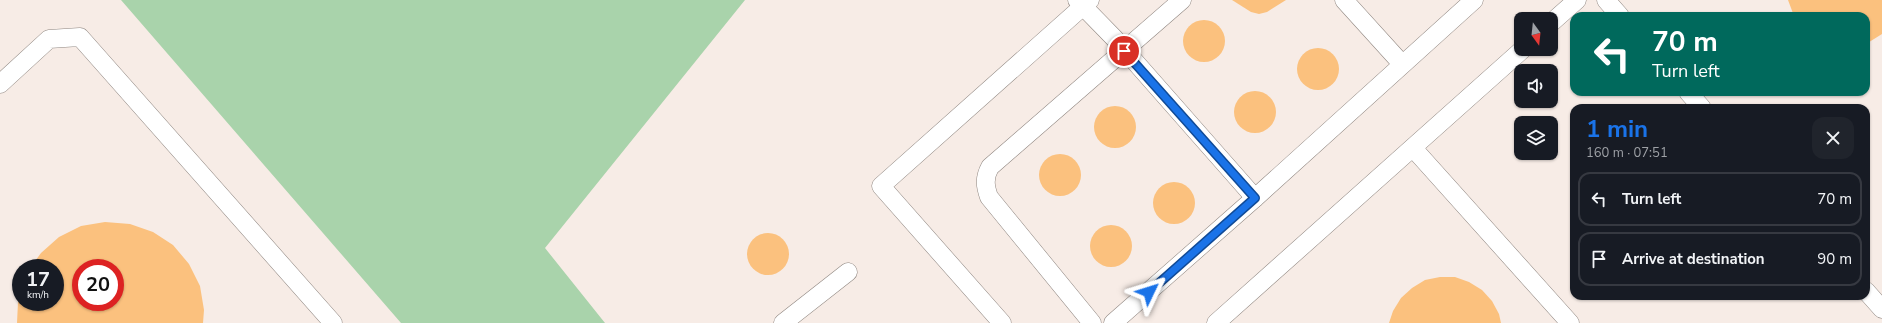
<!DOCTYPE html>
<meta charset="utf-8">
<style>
:root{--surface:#171b24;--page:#20242c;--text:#f1f3f6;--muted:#9ea1a6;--line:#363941;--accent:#1a73e8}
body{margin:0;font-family:"Nunito Sans",sans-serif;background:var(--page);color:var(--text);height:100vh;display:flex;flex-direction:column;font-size:15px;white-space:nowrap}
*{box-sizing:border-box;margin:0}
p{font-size:13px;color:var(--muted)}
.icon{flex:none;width:22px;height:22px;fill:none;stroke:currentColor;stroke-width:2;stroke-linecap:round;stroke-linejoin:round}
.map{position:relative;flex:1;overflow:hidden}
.drawer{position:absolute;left:1570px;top:104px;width:300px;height:196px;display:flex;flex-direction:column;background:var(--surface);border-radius:12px;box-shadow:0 1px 3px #0004}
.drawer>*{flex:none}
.top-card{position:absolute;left:1570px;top:12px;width:300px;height:84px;border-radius:12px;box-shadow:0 1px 3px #0004;background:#00695c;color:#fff;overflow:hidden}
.needle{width:26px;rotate:165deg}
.fabs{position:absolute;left:1514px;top:12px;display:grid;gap:8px}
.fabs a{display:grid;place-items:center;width:44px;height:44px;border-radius:8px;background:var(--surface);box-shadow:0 1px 3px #0004;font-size:20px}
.speed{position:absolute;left:12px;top:259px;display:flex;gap:8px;font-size:20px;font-weight:700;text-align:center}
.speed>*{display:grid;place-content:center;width:52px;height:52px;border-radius:50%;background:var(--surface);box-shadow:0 1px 3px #0004;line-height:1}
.speed small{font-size:10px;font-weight:400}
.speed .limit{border:6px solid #d22;background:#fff;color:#111}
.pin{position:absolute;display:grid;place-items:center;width:34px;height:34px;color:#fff;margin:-17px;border:2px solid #fff;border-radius:50%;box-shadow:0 1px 4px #0007}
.me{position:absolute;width:44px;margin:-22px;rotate:49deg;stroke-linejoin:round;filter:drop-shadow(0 0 3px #0008)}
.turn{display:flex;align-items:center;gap:14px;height:84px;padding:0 16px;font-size:18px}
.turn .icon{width:52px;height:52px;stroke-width:2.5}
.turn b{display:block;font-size:28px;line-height:34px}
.round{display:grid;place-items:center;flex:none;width:42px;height:42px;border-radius:12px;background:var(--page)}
.overview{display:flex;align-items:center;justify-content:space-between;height:68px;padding:0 16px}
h1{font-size:24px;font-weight:700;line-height:30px;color:var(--accent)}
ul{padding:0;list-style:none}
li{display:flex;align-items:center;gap:12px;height:54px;margin:0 8px 6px;padding:0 8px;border:2px solid var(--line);border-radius:12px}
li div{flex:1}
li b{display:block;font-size:15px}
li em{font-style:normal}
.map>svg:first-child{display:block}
.green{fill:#a9d3ab}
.building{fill:#fbc17e;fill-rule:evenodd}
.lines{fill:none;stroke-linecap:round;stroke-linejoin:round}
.minor-casing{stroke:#8f8680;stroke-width:19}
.minor{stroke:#fff;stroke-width:18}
.route-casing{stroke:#114b97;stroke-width:10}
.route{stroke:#1a73e8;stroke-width:7}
</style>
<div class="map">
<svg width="1882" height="323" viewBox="0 0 1882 323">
<rect width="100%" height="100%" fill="#f7ece6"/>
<polygon class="green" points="121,0 745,0 545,248 605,323 401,323"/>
<g class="building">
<polygon points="1232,0 1286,0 1267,12 1259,14 1251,12"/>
<polygon points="1788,0 1882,0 1882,34 1866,44 1866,16 1794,16"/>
<circle cx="1204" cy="41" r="21"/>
<circle cx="1318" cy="69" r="21"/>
<circle cx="1255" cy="112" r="21"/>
<circle cx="1115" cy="127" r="21"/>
<circle cx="1060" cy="175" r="21"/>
<circle cx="1174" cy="203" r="21"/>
<path d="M105,222L130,224L153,232L173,245L189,264L200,286L204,310L203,323H17L18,302H55V268H30L41,253L59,237L81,226ZM81,268H115V302H81Z"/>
<circle cx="1111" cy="246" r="21"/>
<circle cx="768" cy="254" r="21"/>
<polygon points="1440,277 1455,277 1469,282 1482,290 1492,301 1499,314 1501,323 1389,323 1393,311 1401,298 1412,288 1425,280"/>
</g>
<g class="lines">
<defs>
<g id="minor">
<polyline points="1077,0 1115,39 1255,198"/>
<polyline points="1344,0 1402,64"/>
<polyline points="1606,0 1620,16"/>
<polyline points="1551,23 1577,0"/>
<polyline points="0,84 49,39 80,37 333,323"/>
<polyline points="1688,92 1702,108"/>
<polyline points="1413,148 1570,323"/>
<polyline points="1866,291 1882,309"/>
<polyline points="783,323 848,272"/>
<polyline points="1002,323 881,186 1090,0"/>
<path d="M1092,323L989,197C985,186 984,178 990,167L1182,0"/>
<polyline points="1113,323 1255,198 1474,0"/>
<polyline points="1216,323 1523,49"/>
</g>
</defs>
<use href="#minor" class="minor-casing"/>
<use href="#minor" class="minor"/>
</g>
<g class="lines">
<defs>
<polyline id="route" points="1124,51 1255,198 1149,292"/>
</defs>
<use href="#route" class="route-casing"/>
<use href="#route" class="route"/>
</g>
</svg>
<div class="fabs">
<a><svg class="needle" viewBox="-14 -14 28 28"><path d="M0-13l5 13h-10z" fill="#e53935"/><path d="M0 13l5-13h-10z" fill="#9ea1a6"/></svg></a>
<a><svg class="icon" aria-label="sound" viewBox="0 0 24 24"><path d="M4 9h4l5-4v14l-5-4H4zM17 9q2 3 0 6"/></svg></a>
<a><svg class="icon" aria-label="layers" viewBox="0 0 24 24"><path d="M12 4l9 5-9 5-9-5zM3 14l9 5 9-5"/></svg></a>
</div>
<div class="speed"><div>17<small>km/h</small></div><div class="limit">20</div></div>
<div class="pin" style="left:1124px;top:51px;background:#d93025"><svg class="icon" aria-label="arrive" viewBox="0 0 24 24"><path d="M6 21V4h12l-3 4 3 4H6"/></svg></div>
<svg class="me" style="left:1149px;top:292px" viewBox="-20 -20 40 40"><path d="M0-17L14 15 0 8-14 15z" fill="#1a73e8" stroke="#fff" stroke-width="4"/></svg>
<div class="top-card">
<div class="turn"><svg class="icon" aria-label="left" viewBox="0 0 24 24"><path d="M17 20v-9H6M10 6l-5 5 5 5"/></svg><div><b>70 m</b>Turn left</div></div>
</div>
<section class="drawer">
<div class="overview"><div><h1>1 min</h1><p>160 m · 07:51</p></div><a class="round"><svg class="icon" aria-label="close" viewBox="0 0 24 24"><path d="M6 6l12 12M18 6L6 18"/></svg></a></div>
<ul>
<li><svg class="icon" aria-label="left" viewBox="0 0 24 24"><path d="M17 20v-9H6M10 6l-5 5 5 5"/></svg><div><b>Turn left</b></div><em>70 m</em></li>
<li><svg class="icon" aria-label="arrive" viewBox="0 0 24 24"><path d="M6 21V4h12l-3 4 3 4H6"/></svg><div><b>Arrive at destination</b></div><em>90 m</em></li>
</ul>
</section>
</div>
